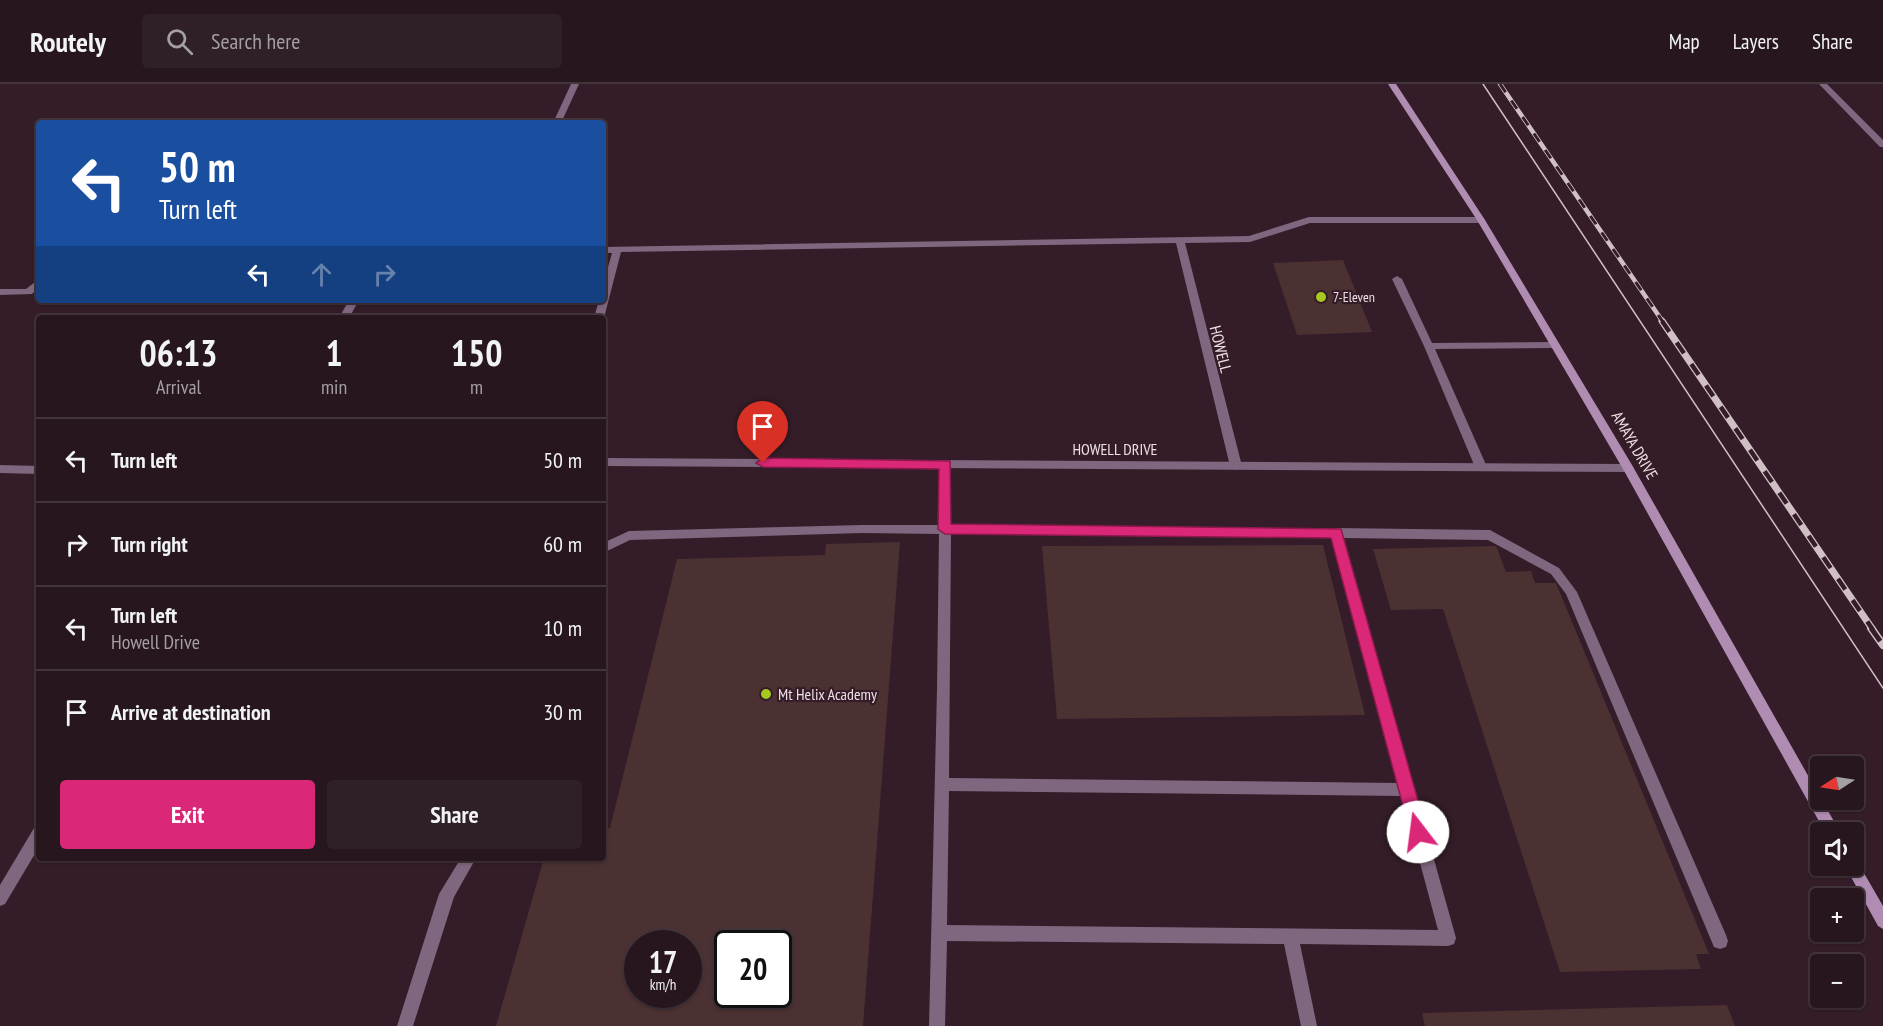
<!DOCTYPE html>
<meta charset="utf-8">
<style>
:root{--surface:#27161e;--page:#2f1f27;--text:#f1f3f6;--muted:#a49fa4;--line:#43353c;--accent:#db2777}
body{margin:0;font-family:"PT Sans Narrow",sans-serif;background:var(--page);color:var(--text);height:100vh;display:flex;flex-direction:column;font-size:22px;white-space:nowrap}
*{box-sizing:border-box;margin:0}
p{font-size:20px;color:var(--muted)}
.icon{flex:none;width:33px;height:33px;fill:none;stroke:currentColor;stroke-width:2;stroke-linecap:round;stroke-linejoin:round}
.map{position:relative;flex:1;overflow:hidden}
.drawer{position:absolute;left:36px;top:231px;width:570px;height:546px;display:flex;flex-direction:column;background:var(--surface);border-radius:6px;box-shadow:0 2px 4px #0004,0 0 0 2px var(--line)}
.drawer>*{flex:none}
.hud{position:absolute;left:36px;top:36px;width:570px;height:183px;border-radius:6px;box-shadow:0 2px 4px #0004,0 0 0 2px var(--line);background:#1a4fa0;color:#fff;overflow:hidden}
.needle{width:39px;rotate:258deg}
.buttons{position:absolute;left:1810px;top:672px;display:grid;gap:12px}
.buttons a{display:grid;place-items:center;width:54px;height:54px;border-radius:6px;background:var(--surface);box-shadow:0 2px 4px #0004,0 0 0 2px var(--line);font-size:30px}
.speed{position:absolute;left:624px;top:846px;display:flex;gap:12px;font-size:30px;font-weight:700;text-align:center}
.speed>*{display:grid;place-content:center;width:78px;height:78px;border-radius:50%;background:var(--surface);box-shadow:0 2px 4px #0004,0 0 0 2px var(--line);line-height:1}
.speed small{font-size:15px;font-weight:400}
.speed .limit{border:3px solid #111;border-radius:9px;background:#fff;color:#111}
.pin{position:absolute;display:grid;place-items:center;width:51px;height:51px;color:#fff;margin:-62px -26px;border-radius:50% 50% 50% 0;rotate:-45deg;box-shadow:0 0 6px #0007}
.pin .icon{rotate:45deg}
.me{position:absolute;width:66px;margin:-33px;rotate:345deg;stroke-linejoin:round;filter:drop-shadow(0 0 4px #0008)}
.turn{display:flex;align-items:center;gap:21px;height:126px;padding:0 24px;font-size:27px}
.turn .icon{width:78px;height:78px;stroke-width:2.5}
.turn b{display:block;font-size:42px;line-height:51px}
.lanes{display:flex;align-items:center;height:57px;padding:0 24px;background:#0003;justify-content:center;gap:30px;direction:ltr}
.lanes .off{opacity:.35}
.eta{display:flex;justify-content:space-evenly;align-items:center;height:102px;text-align:center}
.eta b{font-size:36px;font-weight:700;line-height:42px}
.action{display:flex;gap:12px;margin-top:auto;padding:12px 24px}
.action a{flex:1;height:69px;border-radius:6px;background:var(--accent);color:#fff;font-size:24px;font-weight:700;line-height:69px;text-align:center}
.action a+a{background:var(--page);color:var(--text)}
ul{padding:0;list-style:none}
li{display:flex;align-items:center;gap:18px;height:84px;padding:0 24px;border-top:2px solid var(--line)}
li div{flex:1}
li b{display:block;font-size:22px}
li em{font-style:normal}
header{display:flex;align-items:center;gap:36px;box-sizing:border-box;height:84px;padding:0 30px;background:var(--surface);border-bottom:2px solid var(--line)}
header strong{font-size:28px}
nav{display:flex;gap:33px;margin-inline-start:auto;font-size:21px}
.search{width:420px;height:54px;background:var(--page);display:flex;align-items:center;gap:15px;box-sizing:border-box;padding:0 21px;border-radius:6px;color:var(--muted);font-size:22px}
.map>svg:first-child{display:block}
.building{fill:#4c3132;fill-rule:evenodd}
.lines{fill:none;stroke-linecap:round;stroke-linejoin:round}
.lane{fill:#7e677f;fill-rule:evenodd}
.street{fill:#7e677f;fill-rule:evenodd}
.secondary{fill:#b08cb2;fill-rule:evenodd}
.tram{stroke:#d1bfc6;stroke-width:1.5}
.rail-far2-casing{stroke:#d1bfc6;stroke-width:4.5}
.rail-far1-casing{stroke:#d1bfc6;stroke-width:7}
.rail-casing{stroke:#d1bfc6;stroke-width:8}
.rail-far2{stroke:#341d28;stroke-width:3;stroke-dasharray:10;stroke-linecap:butt}
.rail-far1{stroke:#341d28;stroke-width:4.5;stroke-dasharray:13;stroke-linecap:butt}
.rail{stroke:#341d28;stroke-width:5;stroke-dasharray:16;stroke-linecap:butt}
.route{fill:#db2777;stroke:#8e194d;stroke-width:1.5}
.poi-dot{fill:#a7c81f;stroke:#341d28;stroke-width:2}
.labels{text-anchor:middle;stroke-width:4.5;stroke-linejoin:round;paint-order:stroke}
.far-poi-label{font-size:14px;fill:#efdfe5;stroke:#341d28;text-anchor:start}
.street-label{font-size:16px;fill:#efdfe5;stroke:#341d28}
.poi-label{font-size:16px;fill:#efdfe5;stroke:#341d28;text-anchor:start}
</style>
<header>
<strong>Routely</strong>
<div class="search"><svg class="icon" aria-label="search" viewBox="0 0 24 24"><circle cx="10" cy="10" r="6"/><path d="M15 15l6 6"/></svg>Search here</div>
<nav><a>Map</a><a>Layers</a><a>Share</a></nav>
</header>
<div class="map">
<svg width="1883" height="942" viewBox="0 0 1883 942">
<rect width="100%" height="100%" fill="#341d28"/>
<g class="building">
<polygon points="1343,176 1372,248 1297,251 1273,179"/>
<path d="M900,458L863,942H496L544,774H603V744H610L677,475L825,471L826,460ZM638,860H688V910H638ZM728,860H778V910H728Z"/>
<polygon points="1323,461 1365,631 1057,635 1042,462"/>
<polygon points="1496,462 1506,488 1531,487 1535,499 1556,499 1709,870 1696,870 1701,885 1560,888 1443,525 1391,526 1373,465"/>
<polygon points="1727,921 1735,942 1425,942 1422,929"/>
</g>
<g class="lines">
<g class="lane">
<polygon points="571,0 579,0 561,39 553,39"/>
<polygon points="1309,133 1481,133 1485,136 1481,139 1310,139 1250,158 1185,159 1242,382 1236,386 1230,382 1176,159 621,168 604,234 594,234 599,216 603,216 603,201 612,169 603,169 603,163 1249,152"/>
<polygon points="1397,192 1402,195 1432,259 1555,258 1560,261 1555,264 1435,265 1487,383 1485,386 1477,386 1475,383 1424,262 1392,195"/>
<polygon points="39,195 39,203 32,210 0,211 0,205 26,205"/>
<path d="M945,376L951,380V441L1332,445L1336,444L1490,446L1559,484L1577,508L1726,851L1728,857L1726,863L1720,865L1714,863L1566,510L1551,490L1488,456L1344,454L1456,854L1454,860L1448,862L1300,860L1317,942H1301L1284,860L947,857L945,942H929L937,605L939,450L862,449L630,456L603,469V459L629,447L862,441H939V380ZM951,450L1332,454L1398,699L949,694ZM949,707L1402,712L1438,846L947,841Z"/>
<polygon points="461,774 476,774 454,813 413,942 397,942 439,810"/>
</g>
<g class="street">
<polygon points="1819,0 1827,0 1883,56 1883,63 1880,63"/>
<polygon points="349,216 359,216 349,234 339,234"/>
<polygon points="603,374 1628,380 1634,384 1628,388 603,382"/>
<polygon points="0,381 39,382 39,390 0,389"/>
<polygon points="39,742 39,763 5,820 0,822 0,801 34,744"/>
</g>
<g class="secondary">
<polygon points="1388,0 1396,0 1485,136 1632,381 1840,748 1825,748 1623,385 1477,136"/>
<polygon points="1854,776 1857,777 1883,822 1883,845 1878,842 1845,782 1854,782"/>
</g>
<polyline class="tram" points="1483,0 1883,604"/>
<defs>
<polyline id="rail-far2" points="1500,0 1663,238"/>
<polyline id="rail-far1" points="1662,237 1873,546"/>
<polyline id="rail" points="1871,544 1883,561"/>
</defs>
<use href="#rail-far2" class="rail-far2-casing"/>
<use href="#rail-far1" class="rail-far1-casing"/>
<use href="#rail" class="rail-casing"/>
<use href="#rail-far2" class="rail-far2"/>
<use href="#rail-far1" class="rail-far1"/>
<use href="#rail" class="rail"/>
</g>
<polygon class="route" points="763,374 950,377 951,440 1341,445 1427,748 1424,753 1418,756 1413,753 1410,748 1331,454 945,450 938,445 939,385 763,383 756,379"/>
<g class="poi-dot">
<circle cx="1321" cy="213" r="6"/>
<circle cx="766" cy="610" r="6"/>
</g>
<g class="labels">
<g class="far-poi-label">
<text x="1333" y="218">7-Eleven</text>
</g>
<g class="street-label">
<text transform="translate(1221 265) rotate(76)" y="6">HOWELL</text>
<text transform="translate(1635 361) rotate(60)" y="6">AMAYA DRIVE</text>
<text x="1115" y="371">HOWELL DRIVE</text>
</g>
<g class="poi-label">
<text x="778" y="616">Mt Helix Academy</text>
</g>
</g>
</svg>
<div class="buttons">
<a><svg class="needle" viewBox="-14 -14 28 28"><path d="M0-13l5 13h-10z" fill="#e53935"/><path d="M0 13l5-13h-10z" fill="#a49fa4"/></svg></a>
<a><svg class="icon" aria-label="sound" viewBox="0 0 24 24"><path d="M4 9h4l5-4v14l-5-4H4zM17 9q2 3 0 6"/></svg></a>
<a>+</a>
<a>−</a>
</div>
<div class="speed"><div>17<small>km/h</small></div><div class="limit">20</div></div>
<div class="pin" style="left:763px;top:379px;background:#d93025"><svg class="icon" aria-label="arrive" viewBox="0 0 24 24"><path d="M6 21V4h12l-3 4 3 4H6"/></svg></div>
<svg class="me" style="left:1418px;top:748px" viewBox="-20 -20 40 40"><circle r="19" fill="#fff"/><path d="M0-13L10 11 0 6-10 11z" fill="#db2777"/></svg>
<div class="hud">
<div class="turn"><svg class="icon" aria-label="left" viewBox="0 0 24 24"><path d="M17 20v-9H6M10 6l-5 5 5 5"/></svg><div><b>50 m</b>Turn left</div></div>
<div class="lanes"><svg class="icon" aria-label="left" viewBox="0 0 24 24"><path d="M17 20v-9H6M10 6l-5 5 5 5"/></svg><svg class="icon off" aria-label="ahead" viewBox="0 0 24 24"><path d="M12 20V5M6 11l6-6 6 6"/></svg><svg class="icon off" aria-label="right" viewBox="0 0 24 24"><path d="M7 20v-9h11M14 6l5 5-5 5"/></svg></div>
</div>
<section class="drawer">
<div class="eta">
<div><b>06:13</b><p>Arrival</p></div>
<div><b>1</b><p>min</p></div>
<div><b>150</b><p>m</p></div>
</div>
<ul>
<li><svg class="icon" aria-label="left" viewBox="0 0 24 24"><path d="M17 20v-9H6M10 6l-5 5 5 5"/></svg><div><b>Turn left</b></div><em>50 m</em></li>
<li><svg class="icon" aria-label="right" viewBox="0 0 24 24"><path d="M7 20v-9h11M14 6l5 5-5 5"/></svg><div><b>Turn right</b></div><em>60 m</em></li>
<li><svg class="icon" aria-label="left" viewBox="0 0 24 24"><path d="M17 20v-9H6M10 6l-5 5 5 5"/></svg><div><b>Turn left</b><p>Howell Drive</p></div><em>10 m</em></li>
<li><svg class="icon" aria-label="arrive" viewBox="0 0 24 24"><path d="M6 21V4h12l-3 4 3 4H6"/></svg><div><b>Arrive at destination</b></div><em>30 m</em></li>
</ul>
<div class="action"><a>Exit</a><a>Share</a></div>
</section>
</div>
